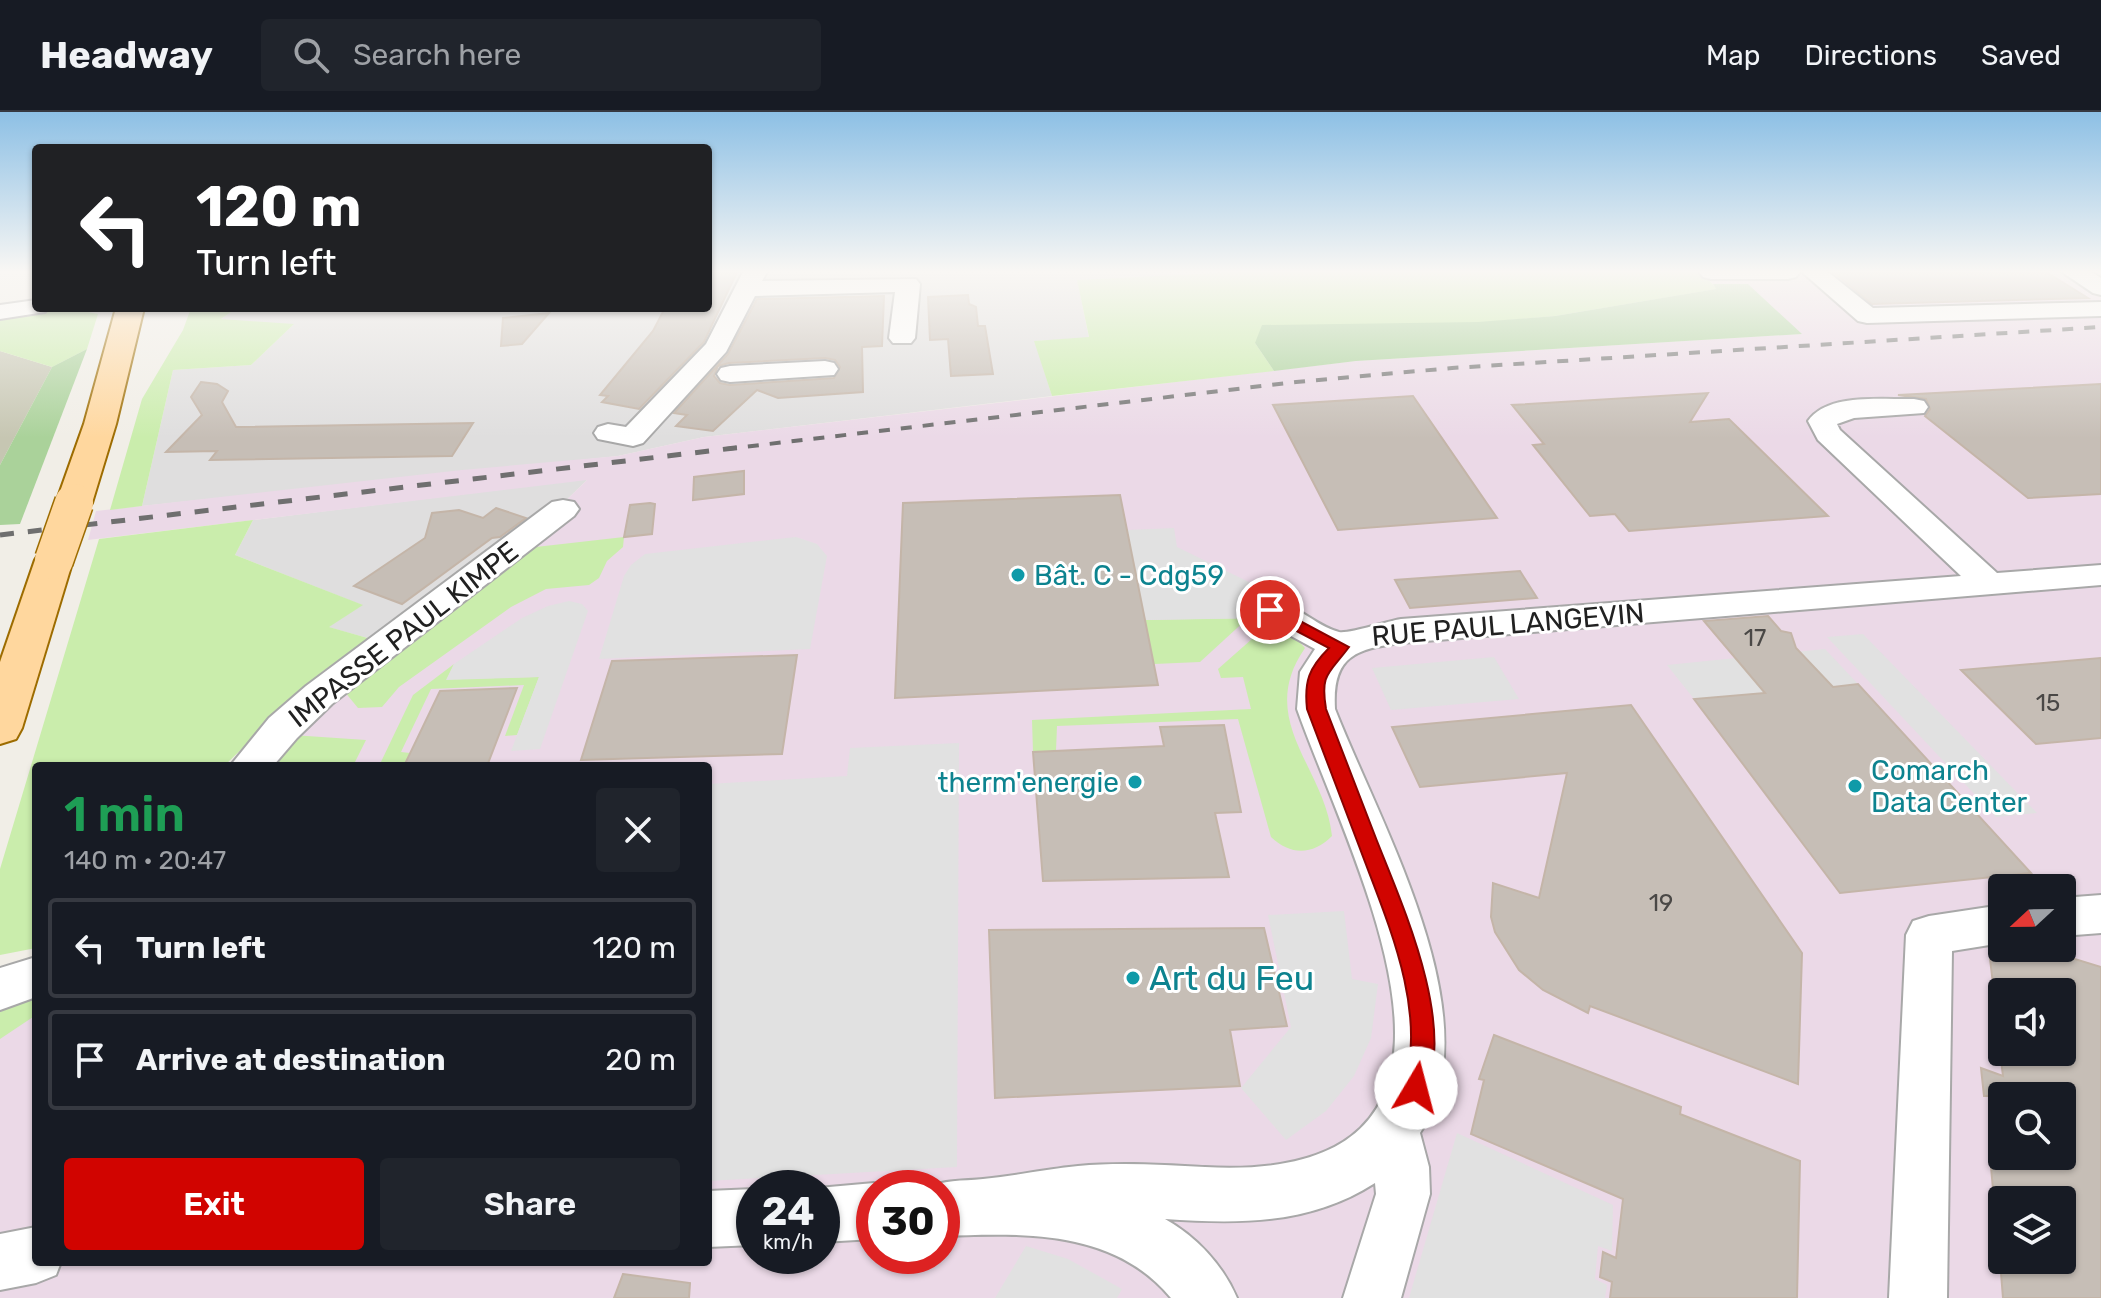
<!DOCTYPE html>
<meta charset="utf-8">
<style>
:root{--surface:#171b24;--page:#20242c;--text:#f1f3f6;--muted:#9ea1a6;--line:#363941;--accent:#d10400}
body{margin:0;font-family:Rubik,sans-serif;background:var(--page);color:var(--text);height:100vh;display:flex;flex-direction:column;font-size:30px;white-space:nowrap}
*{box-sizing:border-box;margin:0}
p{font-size:26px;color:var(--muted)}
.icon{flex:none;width:44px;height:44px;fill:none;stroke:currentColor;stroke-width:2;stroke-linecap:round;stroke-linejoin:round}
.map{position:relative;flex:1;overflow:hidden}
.sheet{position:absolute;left:32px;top:650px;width:680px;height:504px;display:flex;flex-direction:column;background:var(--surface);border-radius:8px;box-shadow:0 2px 6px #0004}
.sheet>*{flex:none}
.banner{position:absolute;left:32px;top:32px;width:680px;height:168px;border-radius:8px;box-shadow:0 2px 6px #0004;background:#202124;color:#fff;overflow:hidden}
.needle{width:52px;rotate:248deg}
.fabs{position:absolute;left:1988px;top:762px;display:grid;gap:16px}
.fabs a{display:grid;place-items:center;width:88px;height:88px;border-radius:8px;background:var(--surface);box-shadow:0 2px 6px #0004;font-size:40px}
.speed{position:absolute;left:736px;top:1058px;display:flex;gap:16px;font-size:40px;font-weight:700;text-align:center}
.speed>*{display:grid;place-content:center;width:104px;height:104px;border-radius:50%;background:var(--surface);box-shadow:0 2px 6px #0004;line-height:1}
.speed small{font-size:20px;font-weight:400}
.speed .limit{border:12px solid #d22;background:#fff;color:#111}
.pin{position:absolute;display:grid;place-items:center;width:68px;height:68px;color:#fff;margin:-34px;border:4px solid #fff;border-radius:50%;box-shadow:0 2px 8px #0007}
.me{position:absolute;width:88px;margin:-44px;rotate:8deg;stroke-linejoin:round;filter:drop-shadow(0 0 6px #0008)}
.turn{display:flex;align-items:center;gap:28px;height:168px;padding:0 32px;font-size:36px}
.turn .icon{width:104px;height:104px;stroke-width:2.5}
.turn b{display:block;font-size:56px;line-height:68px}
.round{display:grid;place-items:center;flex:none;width:84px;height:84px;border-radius:8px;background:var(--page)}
.headline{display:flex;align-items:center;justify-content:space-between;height:136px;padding:0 32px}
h1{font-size:48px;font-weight:600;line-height:60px;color:#1e9e55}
.primary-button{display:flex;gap:16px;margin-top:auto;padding:16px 32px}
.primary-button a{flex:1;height:92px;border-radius:8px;background:var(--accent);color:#fff;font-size:32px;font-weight:600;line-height:92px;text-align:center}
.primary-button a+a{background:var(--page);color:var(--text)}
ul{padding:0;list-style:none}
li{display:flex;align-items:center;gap:24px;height:100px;margin:0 16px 12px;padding:0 16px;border:4px solid var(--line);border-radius:8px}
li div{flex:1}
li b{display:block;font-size:30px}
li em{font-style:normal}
header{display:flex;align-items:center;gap:48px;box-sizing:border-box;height:112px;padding:0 40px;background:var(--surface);border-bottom:2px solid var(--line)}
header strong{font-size:38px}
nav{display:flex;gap:44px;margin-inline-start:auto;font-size:28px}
.search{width:560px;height:72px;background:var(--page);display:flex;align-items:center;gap:20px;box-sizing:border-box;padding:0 28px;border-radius:8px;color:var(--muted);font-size:30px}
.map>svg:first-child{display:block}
.residential{fill:#dfdede}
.industrial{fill:#ebd9e7;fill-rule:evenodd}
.construction{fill:#c6c6b2}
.grass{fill:#caedac}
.forest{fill:#aad29a}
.parking{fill:#e1e1e1}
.building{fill:#c6beb6;stroke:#c4b5a8;stroke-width:2;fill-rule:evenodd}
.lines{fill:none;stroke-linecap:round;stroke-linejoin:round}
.minor-casing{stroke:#a8a8a8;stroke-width:4}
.major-casing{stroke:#9d6c00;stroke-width:4}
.minor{fill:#fff;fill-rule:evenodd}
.major{fill:#ffd79e;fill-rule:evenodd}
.rail-far1{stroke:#6f6f6f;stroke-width:4;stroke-dasharray:11 11;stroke-linecap:butt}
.rail{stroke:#6f6f6f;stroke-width:5;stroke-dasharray:14 14;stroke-linecap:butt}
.major-bridge-casing{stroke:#9d6c00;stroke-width:41;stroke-linecap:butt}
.major-bridge{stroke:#ffd79e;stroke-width:38}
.route{fill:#d10400;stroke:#880300;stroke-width:2}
.culture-dot{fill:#0f9aa8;stroke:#fff;stroke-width:3}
.labels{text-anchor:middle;stroke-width:6;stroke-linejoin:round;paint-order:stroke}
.number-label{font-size:24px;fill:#4a4846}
.culture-label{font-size:28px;fill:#0d838f;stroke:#fff;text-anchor:start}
.street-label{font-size:28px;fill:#212121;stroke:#fff}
.near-culture-label{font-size:34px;fill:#0d838f;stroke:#fff;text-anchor:start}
</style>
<header>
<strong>Headway</strong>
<div class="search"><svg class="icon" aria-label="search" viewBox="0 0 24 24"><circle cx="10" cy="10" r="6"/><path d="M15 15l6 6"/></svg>Search here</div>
<nav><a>Map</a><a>Directions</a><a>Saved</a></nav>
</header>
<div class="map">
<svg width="2101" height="1186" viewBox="0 0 2101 1186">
<rect width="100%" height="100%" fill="#f1eee7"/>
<g class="residential">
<polygon points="708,160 1235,160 1077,168 1089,226 1035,229 1052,284 704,325 618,344 142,394 173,258 251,253 293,213 220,208 237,196 708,196"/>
<polygon points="588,367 552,402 371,527 328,515 362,493 235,443 253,408"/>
</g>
<path class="industrial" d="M1701,160H2101V1186H0V864L36,854V1150H708V654H244L552,402L587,368L88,428L96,399L462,358L618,344L704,325L1356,249L1801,222L1748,172H1713ZM2002,776H2062V836H2002ZM2002,880H2062V940H2002ZM2002,984H2062V1044H2002ZM754,1076H822V1144H754ZM874,1076H942V1144H874ZM2002,1088H2062V1148H2002Z"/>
<polygon class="construction" points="0,239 52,255 0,353"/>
<g class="grass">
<polygon points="1235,160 1701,160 1717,177 1555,204 1255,231 1274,259 1052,284 1034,229 1089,225 1077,168"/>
<polygon points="191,196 237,196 221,207 294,212 251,253 173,258 142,394 110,398 142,287 183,218"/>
<polygon points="73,197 98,202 87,237 52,255 0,239 0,203"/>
<polygon points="253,408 235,443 363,493 329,515 371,527 323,559 224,654 36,654 36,836 0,843 0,757 99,427"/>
<polygon points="624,425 623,435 607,449 599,466 589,473 546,477 511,495 399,575 382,595 358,596 344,579 527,436"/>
<polygon points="1248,506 1200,550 1154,552 1145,508"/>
<path d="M1272,518L1295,525L1305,536C1255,608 1325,655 1332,724C1313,743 1291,744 1271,725L1238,607L1057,614L1056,639L1033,640L1032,608L1251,597L1243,565L1221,566L1218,557L1261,519Z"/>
<polygon points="454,552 447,567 539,565 517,623 505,624 524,573 431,577 401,640 410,641 404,654 379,654 413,583"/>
<polygon points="292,623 366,628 353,654 269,654"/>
<polygon points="36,881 36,903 0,927 0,900"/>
</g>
<g class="forest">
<polygon points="1713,172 1748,172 1802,222 1356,249 1274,259 1255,231 1262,213 1478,210 1555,204 1716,177"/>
<polygon points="87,237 20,412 0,413 0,353 52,255"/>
</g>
<g class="parking">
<polygon points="1174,416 1177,435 1292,491 1279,506 1145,508 1127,418"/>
<polygon points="796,425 817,432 827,444 810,537 599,547 624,464 631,453 645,442"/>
<polygon points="569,489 582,492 588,499 540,637 511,639 539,565 446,568 454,552 522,506 548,494"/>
<polygon points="1863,522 2037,701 1996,705 1827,525"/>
<polygon points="1825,537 1858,572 1694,587 1667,553"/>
<polygon points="1494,545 1519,587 1391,598 1372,556"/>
<polygon points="959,631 957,1055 708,1069 708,672 847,664 850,636"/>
<polygon points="1344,799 1352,867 1378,872 1371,926 1354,964 1326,999 1286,1028 1241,976 1291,915 1268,803"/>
<polygon points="1457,1021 1613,1093 1612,1139 1598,1134 1595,1167 1607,1173 1605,1186 1409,1186"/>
<polygon points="1026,1134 1068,1147 1122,1177 1117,1186 995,1186"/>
</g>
<g class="building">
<polygon points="708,160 737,160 704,230 639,297 602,290 608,284 600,283 653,219 665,196 708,196"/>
<polygon points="1833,160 2046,160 2088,186 1872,192"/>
<polygon points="968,183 969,192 976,195 978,214 985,214 993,262 951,264 948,227 930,228 928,185"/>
<path d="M884,184L882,234L862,235L863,280L778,286L757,278L713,319L676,314L687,303L674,301L728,242L757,187ZM825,246L835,248L840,255L834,266L730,273L720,271L714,264L718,254L729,251Z"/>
<polygon points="549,201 522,232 501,234 503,206"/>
<polygon points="201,270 217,272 228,279 222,290 236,315 473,311 452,344 210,348 217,339 166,340 202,303 191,285"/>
<polygon points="2101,272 2101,382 2028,386 1925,304 1930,297 1926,287 1898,283"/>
<polygon points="1708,281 1690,310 1729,307 1828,404 1629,419 1615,402 1590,404 1533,333 1544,332 1512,293"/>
<polygon points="1413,284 1497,406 1338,418 1273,293"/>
<polygon points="744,359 744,382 693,388 694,365"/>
<polygon points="1120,383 1158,573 895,586 903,391"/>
<polygon points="650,391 655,392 652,422 624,425 630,393"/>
<polygon points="496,396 526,406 500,425 492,426 402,492 354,474 425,426 432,401 459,398 483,406"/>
<polygon points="1520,459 1537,486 1410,496 1395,468"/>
<polygon points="1768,504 1781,519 1791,521 1796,536 1833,575 1858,572 2031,761 1840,781 1694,587 1765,581 1704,509"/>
<polygon points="797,543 782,642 581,648 612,549"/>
<polygon points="2101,546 2101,626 2036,632 1961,558"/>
<polygon points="517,576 487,654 404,654 440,579"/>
<polygon points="1631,593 1802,841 1798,972 1590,894 1588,901 1543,878 1519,858 1495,820 1491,805 1493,771 1539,786 1567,661 1420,675 1392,615"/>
<polygon points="1224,613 1241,700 1215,701 1229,765 1043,769 1033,640 1164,634 1160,615"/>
<polygon points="1264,816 1287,914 1230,918 1240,974 995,986 989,818"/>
<polygon points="2019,836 2039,836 2101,855 2101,1186 2003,1186 2000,1148 2062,1148 2062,1088 1994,1088 1990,1044 2062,1044 2062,984 1984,984 1981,956 2003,964 2000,940 2062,940 2062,880 1994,880 1990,847"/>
<polygon points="1494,923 1681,995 1680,1002 1800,1049 1797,1186 1610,1186 1612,1170 1600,1165 1603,1140 1616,1146 1623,1087 1471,1022 1484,968 1479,967"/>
<polygon points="623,1162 690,1171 689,1186 614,1186"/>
</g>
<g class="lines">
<defs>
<g id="minor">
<polygon points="743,160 767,160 762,169 916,167 920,172 915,226 911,231 893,231 889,226 895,180 755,184 726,240 643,331 633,334 598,327 594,321 598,315 608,312 626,315 706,232"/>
<polygon points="1699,160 1800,160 1796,165 1788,167 1711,167 1703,165"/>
<polygon points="1802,160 1828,160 1873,196 2101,190 2101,204 1867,211 1858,209"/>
<polygon points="2062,160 2091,160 2101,166 2101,183 2093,181"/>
<polygon points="36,188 36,196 48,196 45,200 0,207 0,193"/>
<polygon points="825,249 834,251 838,257 834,263 730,270 721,268 717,262 721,256 730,254"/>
<path d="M1914,287L1924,289L1928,295L1924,301L1854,306L1837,312L1840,318L1997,461L2101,453V473L1401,531C1354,537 1332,545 1335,597C1378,708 1495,909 1420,1021L1429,1055L1430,1082L1401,1186H1343L1376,1082L1375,1071C1310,1113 1239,1112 1165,1107C1196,1124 1223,1153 1237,1186H1171C1114,1117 1023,1121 942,1124V1076H924C944,1068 961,1069 983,1067C1015,1064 1046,1057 1078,1054C1121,1050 1163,1053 1205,1055C1527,1072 1355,760 1297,597L1300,560L1315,537L1258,506L1253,498L1258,490C1289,482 1310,512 1339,520C1349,522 1388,509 1401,507L1961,464L1818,328L1808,309C1828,280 1884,288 1914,287Z"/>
<polygon points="563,388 574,390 579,397 574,404 332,592 297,626 273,654 230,654 269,606 306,574 552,390"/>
<polygon points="2101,783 2101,821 2062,824 2062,786"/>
<polygon points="2002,793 2002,831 1952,839 1947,1186 1889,1186 1906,823 1913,809 1929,804"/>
<polygon points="36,845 36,885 0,898 0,856"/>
<polygon points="874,1071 885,1076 874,1076 874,1127 822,1130 822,1076 818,1076"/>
<polygon points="754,1077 754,1133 708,1135 708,1079"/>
<polygon points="36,1115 36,1150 61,1150 56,1163 36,1171 0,1178 0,1122"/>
</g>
<g id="major">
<polygon points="116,196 144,196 116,312 92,391 87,399 74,402 61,399 56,391 84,312"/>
<polygon points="54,436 68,440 73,448 22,616 16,627 0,632 0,550 35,448 40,440"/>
</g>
</defs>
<use href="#minor" class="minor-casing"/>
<use href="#major" class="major-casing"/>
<use href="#minor" class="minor"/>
<use href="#major" class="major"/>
<polyline class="rail-far1" points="726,337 1296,270 1452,256 2101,215"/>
<polyline class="rail" points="0,423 743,335"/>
<defs>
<polyline id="major-bridge" points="54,448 74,391"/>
</defs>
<use href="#major-bridge" class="major-bridge-casing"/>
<use href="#major-bridge" class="major-bridge"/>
</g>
<linearGradient id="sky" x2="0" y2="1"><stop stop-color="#8dc0e5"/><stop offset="0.49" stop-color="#f9f7f4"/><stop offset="1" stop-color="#f9f7f4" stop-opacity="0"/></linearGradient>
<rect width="2101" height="326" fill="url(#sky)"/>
<path class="route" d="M1270,493L1349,535C1329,562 1320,561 1326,597C1343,641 1360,685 1377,729C1404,797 1456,912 1425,984L1416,987L1407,984L1404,976C1428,896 1386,807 1359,734C1342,688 1324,643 1307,597C1304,569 1309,556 1329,536L1264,502L1261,498L1264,494Z"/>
<g class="culture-dot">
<circle cx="1018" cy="463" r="8"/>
<circle cx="1135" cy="670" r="8"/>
<circle cx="1855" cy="674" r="8"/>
<circle cx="1133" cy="866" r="8"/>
</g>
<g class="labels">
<g class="number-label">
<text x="1755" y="534">17</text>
<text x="2048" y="599">15</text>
<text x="1661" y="799">19</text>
</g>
<g class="culture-label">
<text x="1034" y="473">Bât. C - Cdg59</text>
<text x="1871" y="668">Comarch<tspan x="1871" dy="32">Data Center</tspan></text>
<text x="1119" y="680" text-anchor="end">therm'energie</text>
</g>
<g class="street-label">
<text transform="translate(1508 512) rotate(-5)" y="10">RUE PAUL LANGEVIN</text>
<text transform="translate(403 522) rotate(-38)" y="10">IMPASSE PAUL KIMPE</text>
</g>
<g class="near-culture-label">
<text x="1149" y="878">Art du Feu</text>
</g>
</g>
</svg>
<div class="fabs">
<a><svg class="needle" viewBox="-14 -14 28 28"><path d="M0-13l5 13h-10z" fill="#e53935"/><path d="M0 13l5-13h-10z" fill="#9ea1a6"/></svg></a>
<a><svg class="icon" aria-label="sound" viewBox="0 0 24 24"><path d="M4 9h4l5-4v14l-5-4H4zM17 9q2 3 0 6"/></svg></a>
<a><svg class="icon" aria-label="search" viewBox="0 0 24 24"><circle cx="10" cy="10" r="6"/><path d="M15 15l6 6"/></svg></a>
<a><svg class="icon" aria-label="layers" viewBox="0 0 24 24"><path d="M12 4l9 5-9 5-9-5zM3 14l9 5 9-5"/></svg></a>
</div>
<div class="speed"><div>24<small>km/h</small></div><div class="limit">30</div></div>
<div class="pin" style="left:1270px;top:498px;background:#d93025"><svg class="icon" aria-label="arrive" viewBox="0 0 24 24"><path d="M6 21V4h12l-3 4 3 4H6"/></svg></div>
<svg class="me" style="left:1416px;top:976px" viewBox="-20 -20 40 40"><circle r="19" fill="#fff"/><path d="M0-13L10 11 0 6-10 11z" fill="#d10400"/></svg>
<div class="banner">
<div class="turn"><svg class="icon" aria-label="left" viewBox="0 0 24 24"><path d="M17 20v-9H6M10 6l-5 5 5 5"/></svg><div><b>120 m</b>Turn left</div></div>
</div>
<section class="sheet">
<div class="headline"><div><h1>1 min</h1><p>140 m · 20:47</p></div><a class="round"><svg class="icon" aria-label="close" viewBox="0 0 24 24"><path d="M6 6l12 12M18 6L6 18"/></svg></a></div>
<ul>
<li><svg class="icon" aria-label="left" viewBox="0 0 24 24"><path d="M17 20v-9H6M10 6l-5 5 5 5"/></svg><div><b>Turn left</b></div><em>120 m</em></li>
<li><svg class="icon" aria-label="arrive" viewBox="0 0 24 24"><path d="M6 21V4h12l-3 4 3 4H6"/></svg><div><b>Arrive at destination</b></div><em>20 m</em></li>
</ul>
<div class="primary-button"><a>Exit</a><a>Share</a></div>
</section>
</div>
